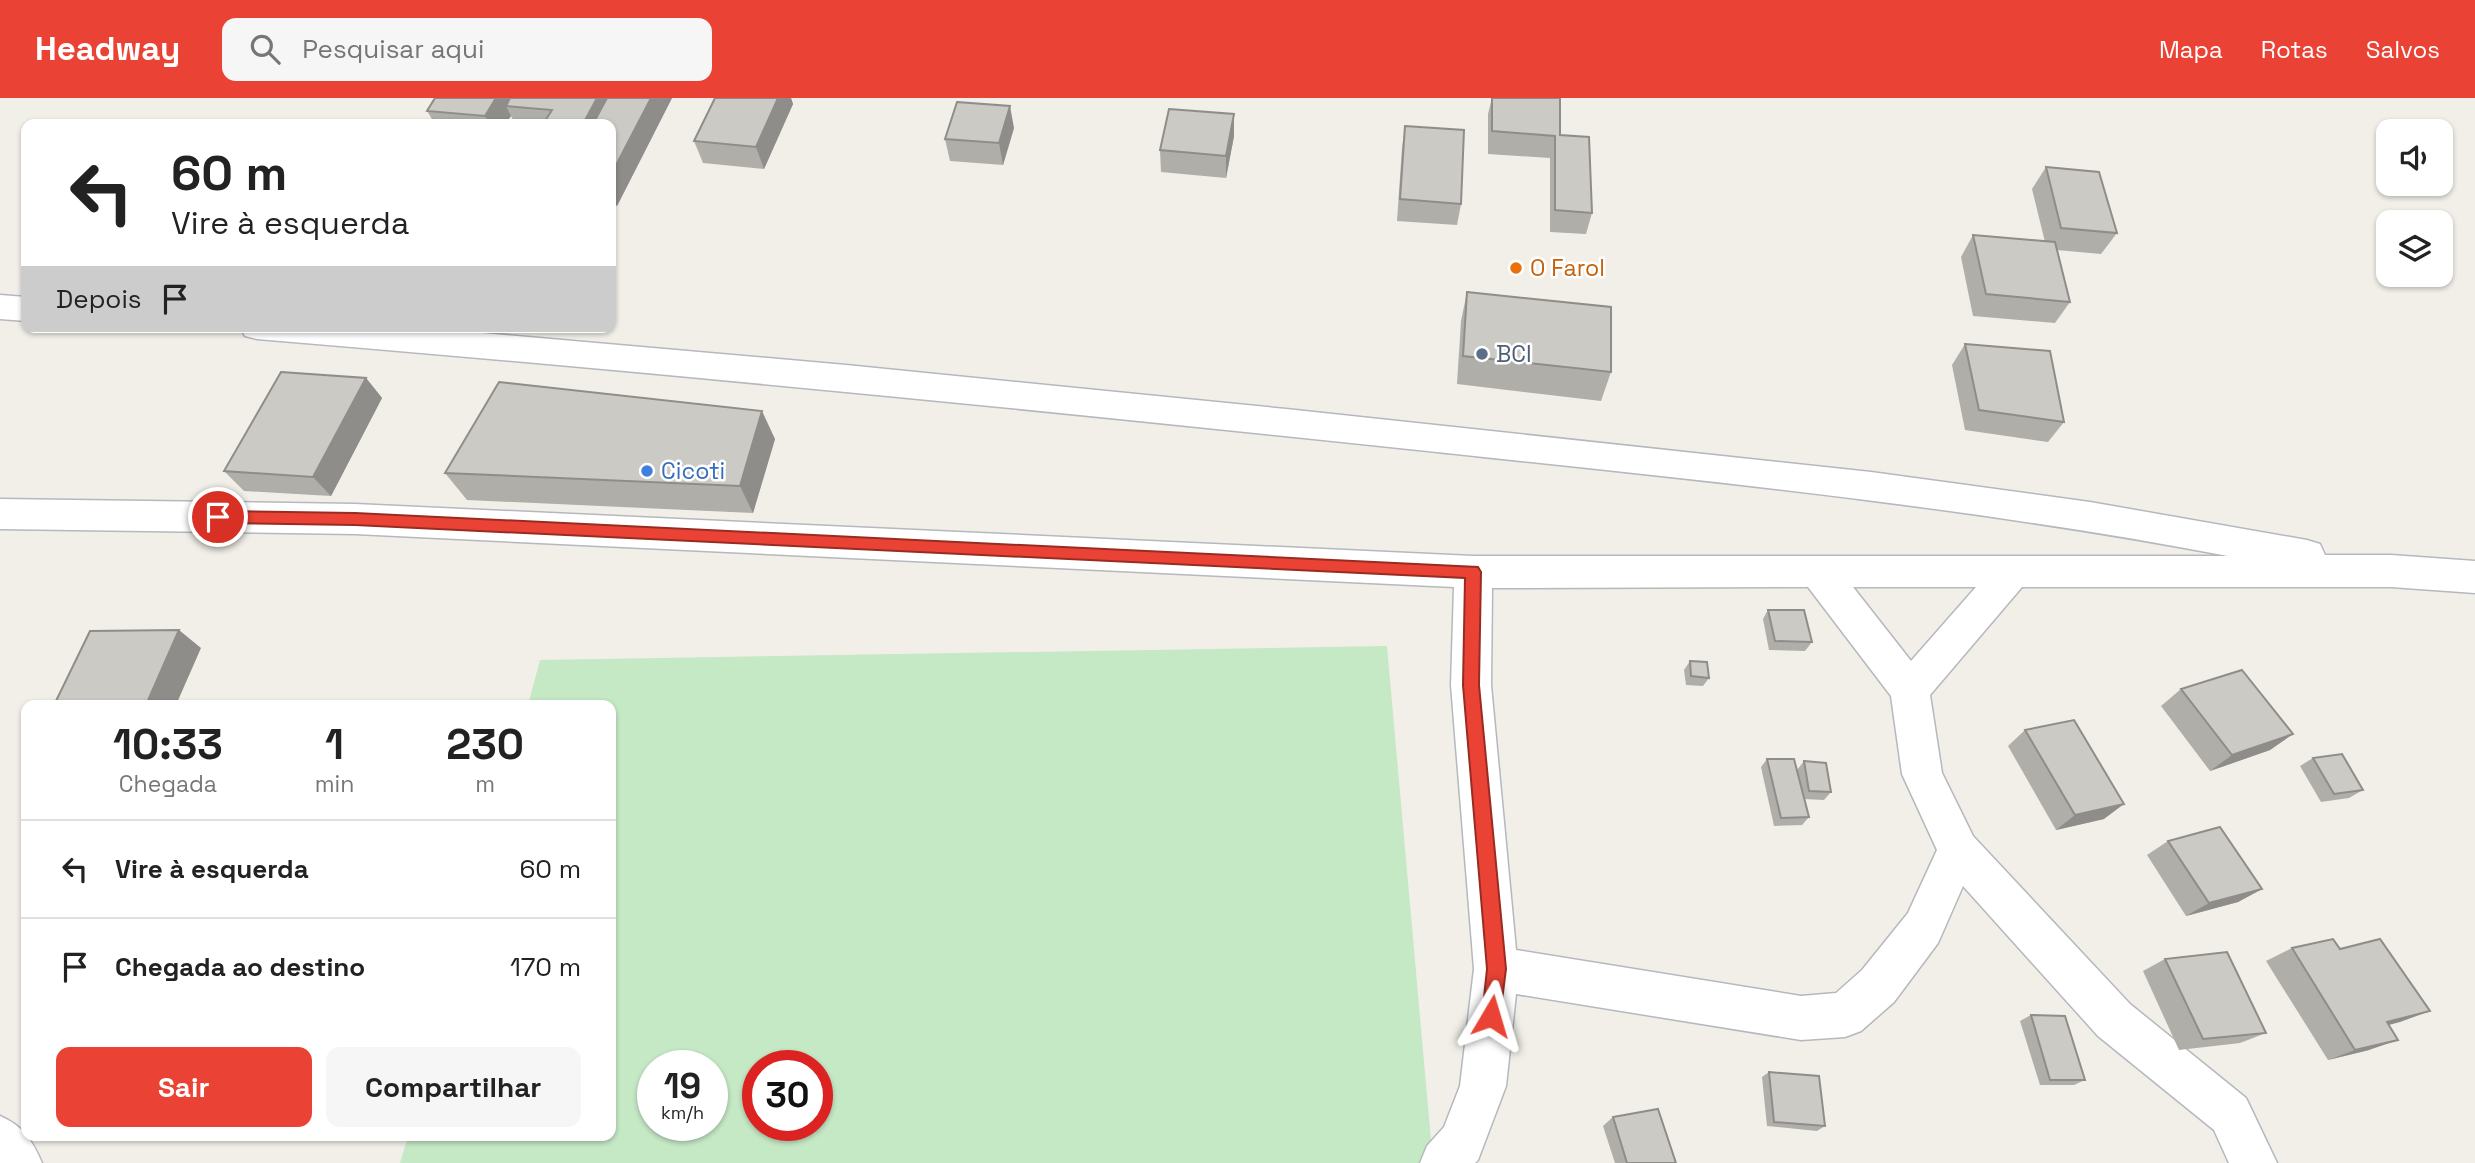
<!DOCTYPE html>
<html lang="pt">
<meta charset="utf-8">
<style>
:root{--surface:#fff;--page:#f6f6f6;--text:#222;--muted:#767676;--line:#e0e0e0;--accent:#ea4335}
body{margin:0;font-family:"Space Grotesk",sans-serif;background:var(--page);color:var(--text);height:100vh;display:flex;flex-direction:column;font-size:26px;white-space:nowrap}
*{box-sizing:border-box;margin:0}
p{font-size:23px;color:var(--muted)}
.icon{flex:none;width:38px;height:38px;fill:none;stroke:currentColor;stroke-width:2;stroke-linecap:round;stroke-linejoin:round}
.map{position:relative;flex:1;overflow:hidden}
.panel{position:absolute;left:21px;top:602px;width:595px;height:441px;display:flex;flex-direction:column;background:var(--surface);border-radius:14px;box-shadow:0 2px 5px #0004}
.panel>*{flex:none}
.top-card{position:absolute;left:21px;top:21px;width:595px;height:214px;border-radius:14px;box-shadow:0 2px 5px #0004;background:#fff;color:var(--text);overflow:hidden}
.tools{position:absolute;left:2376px;top:21px;display:grid;gap:14px}
.tools a{display:grid;place-items:center;width:77px;height:77px;border-radius:14px;background:var(--surface);box-shadow:0 2px 5px #0004;font-size:35px}
.speed{position:absolute;left:637px;top:952px;display:flex;gap:14px;font-size:35px;font-weight:700;text-align:center}
.speed>*{display:grid;place-content:center;width:91px;height:91px;border-radius:50%;background:var(--surface);box-shadow:0 2px 5px #0004;line-height:1}
.speed small{font-size:18px;font-weight:400}
.speed .limit{border:10px solid #d22;background:#fff;color:#111}
.pin{position:absolute;display:grid;place-items:center;width:60px;height:60px;color:#fff;margin:-30px;border:4px solid #fff;border-radius:50%;box-shadow:0 2px 7px #0007}
.me{position:absolute;width:77px;margin:-38px;rotate:7deg;stroke-linejoin:round;filter:drop-shadow(0 0 5px #0008)}
.turn{display:flex;align-items:center;gap:24px;height:147px;padding:0 35px;font-size:32px}
.turn .icon{width:91px;height:91px;stroke-width:2.5}
.turn b{display:block;font-size:49px;line-height:60px}
.then{display:flex;align-items:center;height:66px;padding:0 35px;background:#0003;gap:14px;font-size:26px}
.eta{display:flex;justify-content:space-evenly;align-items:center;height:119px;text-align:center}
.eta b{font-size:42px;font-weight:600;line-height:49px}
.action{display:flex;gap:14px;margin-top:auto;padding:14px 35px}
.action a{flex:1;height:80px;border-radius:14px;background:var(--accent);color:#fff;font-size:28px;font-weight:600;line-height:80px;text-align:center}
.action a+a{background:var(--page);color:var(--text)}
ul{padding:0;list-style:none}
li{display:flex;align-items:center;gap:21px;height:98px;padding:0 35px;border-top:2px solid var(--line)}
li div{flex:1}
li b{display:block;font-size:26px}
li em{font-style:normal}
header{display:flex;align-items:center;gap:42px;box-sizing:border-box;height:98px;padding:0 35px;background:var(--accent);color:#fff}
header strong{font-size:33px}
nav{display:flex;gap:38px;margin-inline-start:auto;font-size:24px}
.search{width:490px;height:63px;background:var(--page);display:flex;align-items:center;gap:18px;box-sizing:border-box;padding:0 24px;border-radius:14px;color:var(--muted);font-size:26px}
.map>svg:first-child{display:block}
.green{fill:#c5e8c5;fill-rule:evenodd}
.lines{fill:none;stroke-linecap:round;stroke-linejoin:round}
.minor-casing{stroke:#b5b8bc;stroke-width:3}
.minor{fill:#fff;fill-rule:evenodd}
.wall{fill:#afaea9}
.shaded-wall{fill:#8f8d8a}
.building{fill:#cccac5;stroke:#8f8d8a;stroke-width:2}
.route{fill:#ea4335;stroke:#982c22;stroke-width:2}
.food-dot{fill:#e8710a;stroke:#fff;stroke-width:2.5}
.service-dot{fill:#5c6f8a;stroke:#fff;stroke-width:2.5}
.shop-dot{fill:#3f7fe0;stroke:#fff;stroke-width:2.5}
.labels{text-anchor:middle;stroke-width:5;stroke-linejoin:round;paint-order:stroke}
.food-label{font-size:23px;fill:#c56008;stroke:#fff;text-anchor:start}
.service-label{font-size:23px;fill:#4e5e75;stroke:#fff;text-anchor:start}
.shop-label{font-size:23px;fill:#366cbe;stroke:#fff;text-anchor:start}
</style>
<header>
<strong>Headway</strong>
<div class="search"><svg class="icon" aria-label="search" viewBox="0 0 24 24"><circle cx="10" cy="10" r="6"/><path d="M15 15l6 6"/></svg>Pesquisar aqui</div>
<nav><a>Mapa</a><a>Rotas</a><a>Salvos</a></nav>
</header>
<div class="map">
<svg width="2475" height="1065" viewBox="0 0 2475 1065">
<rect width="100%" height="100%" fill="#f1efe8"/>
<path class="green" d="M1387,548L1433,1065H400L408,1038H611V607H528L540,562ZM653,968H712V1027H653ZM758,968H817V1027H758Z"/>
<g class="lines">
<defs>
<g id="minor">
<polygon points="0,197 26,199 26,223 0,221"/>
<path d="M240,229H415L846,267L1286,311L1871,374L2090,404L2307,442L2320,446L2325,457H2391L2475,463V495L2391,489H2022L1930,597L1942,675L1973,738L2130,906L2246,1000L2277,1065H2229L2214,1032L2098,938L1963,788L1938,845L1894,904L1861,933L1845,939L1801,942L1516,896L1506,988L1478,1062L1475,1065H1420L1427,1048L1444,1029L1460,988L1474,871L1451,587L1454,489L355,436L0,431V401L355,406L1473,458H2228C1960,407 1688,381 1418,352C1031,311 644,273 257,241L245,238ZM1808,489L1891,598L1902,676L1937,752L1908,815L1862,872L1836,895L1801,898L1516,852L1491,587L1492,490ZM1853,489H1976L1911,563Z"/>
<path d="M0,1018C23,1028 32,1042 42,1065H0Z"/>
</g>
</defs>
<use href="#minor" class="minor-casing"/>
<use href="#minor" class="minor"/>
</g>
<g class="wall">
<polygon points="435,0 672,0 617,108 611,107 611,26 515,26 511,18 505,26 435,26 427,13"/>
<polygon points="715,0 791,0 793,6 764,71 703,65 694,43"/>
<polygon points="1492,0 1560,0 1560,37 1592,115 1586,136 1550,134 1550,60 1488,56 1488,16"/>
<polygon points="1234,16 1234,38 1226,80 1161,74 1160,52"/>
<polygon points="1405,28 1461,106 1457,127 1397,123 1402,50"/>
<polygon points="1014,30 1003,67 950,63 945,41"/>
<polygon points="2046,69 2117,135 2101,156 2057,152 2070,204 2055,225 1973,218 1961,159 1973,137 2045,144 2032,91"/>
<polygon points="1467,194 1611,274 1601,303 1457,286 1461,223"/>
<polygon points="1965,246 2064,324 2048,344 1965,332 1952,267"/>
<polygon points="366,280 382,300 331,398 244,393 224,373"/>
<polygon points="775,341 753,415 467,402 445,375"/>
<polygon points="1768,512 1812,544 1805,553 1769,552 1763,521"/>
<polygon points="1690,563 1709,580 1703,588 1686,587 1684,572"/>
<polygon points="2181,591 2293,636 2270,652 2210,673 2161,608"/>
<polygon points="2025,632 2104,721 2056,732 2008,648"/>
<polygon points="2313,660 2363,692 2349,700 2321,704 2300,668"/>
<polygon points="1767,661 1797,672 1804,663 1831,694 1824,702 1804,701 1809,719 1802,727 1774,728 1761,669"/>
<polygon points="2168,743 2262,791 2238,804 2186,818 2147,757"/>
<polygon points="2292,850 2430,913 2388,927 2369,952 2328,962 2266,863"/>
<polygon points="2165,861 2266,935 2240,945 2179,952 2143,873"/>
<polygon points="2031,917 2085,982 2074,987 2040,987 2020,923"/>
<polygon points="1769,974 1825,1028 1817,1033 1767,1028 1762,979"/>
<polygon points="1613,1019 1676,1065 1615,1065 1603,1028"/>
</g>
<g class="shaded-wall">
<polygon points="496,0 521,0 506,8 511,18 505,26 490,26 485,18"/>
<polygon points="597,0 610,0 606,26 583,26"/>
<polygon points="651,0 672,0 617,108 611,95 611,77"/>
<polygon points="778,0 791,0 793,6 764,71 756,49"/>
<polygon points="1010,8 1014,30 1003,67 999,45"/>
<polygon points="1234,16 1234,38 1226,80 1226,58"/>
<polygon points="366,280 382,300 331,398 313,379"/>
<polygon points="762,313 775,341 753,415 740,388"/>
<polygon points="179,532 201,550 176,607 146,607"/>
<polygon points="2293,636 2270,652 2210,673 2232,657"/>
<polygon points="2124,706 2104,721 2056,732 2075,717"/>
<polygon points="2262,791 2238,804 2186,818 2209,805"/>
<polygon points="2430,913 2400,924 2358,935 2387,924"/>
<polygon points="2398,942 2369,952 2328,962 2355,952"/>
</g>
<g class="building">
<polygon points="435,0 496,0 485,18 427,13"/>
<polygon points="510,0 597,0 583,26 543,26 552,12 506,8"/>
<polygon points="607,0 651,0 611,77 611,26 593,26"/>
<polygon points="715,0 778,0 756,49 694,43"/>
<polygon points="1492,0 1560,0 1560,37 1589,39 1592,115 1555,112 1555,38 1492,33"/>
<polygon points="957,4 1010,8 999,45 945,41"/>
<polygon points="1169,11 1234,16 1226,58 1160,52"/>
<polygon points="1405,28 1464,32 1461,106 1400,101"/>
<polygon points="2046,69 2099,74 2117,135 2061,130"/>
<polygon points="1973,137 2055,144 2070,204 1986,196"/>
<polygon points="1467,194 1611,209 1611,274 1463,258"/>
<polygon points="1965,246 2050,253 2064,324 1979,312"/>
<polygon points="281,274 366,280 313,379 224,373"/>
<polygon points="499,284 762,313 740,388 445,375"/>
<polygon points="1768,512 1804,512 1812,544 1775,543"/>
<polygon points="179,532 146,607 54,607 90,533"/>
<polygon points="1690,563 1707,564 1709,580 1691,578"/>
<polygon points="2242,572 2293,636 2232,657 2181,591"/>
<polygon points="2074,622 2124,706 2075,717 2025,632"/>
<polygon points="2342,656 2363,692 2334,696 2313,660"/>
<polygon points="1767,661 1794,661 1809,719 1781,720"/>
<polygon points="1804,663 1826,665 1831,694 1809,693"/>
<polygon points="2220,729 2262,791 2209,805 2168,743"/>
<polygon points="2333,841 2340,851 2380,841 2430,913 2387,924 2398,942 2355,952 2292,850"/>
<polygon points="2227,854 2266,935 2203,941 2165,861"/>
<polygon points="2031,917 2065,918 2085,982 2050,982"/>
<polygon points="1769,974 1819,978 1825,1028 1774,1024"/>
<polygon points="1658,1011 1676,1065 1627,1065 1613,1019"/>
</g>
<polygon class="route" points="218,413 355,415 1478,469 1481,474 1479,587 1506,871 1500,918 1498,924 1491,927 1484,924 1482,918 1487,871 1463,587 1465,480 355,427 218,425 211,419"/>
<circle class="food-dot" cx="1516" cy="170" r="7"/>
<circle class="service-dot" cx="1482" cy="256" r="7"/>
<circle class="shop-dot" cx="647" cy="373" r="7"/>
<g class="labels">
<g class="food-label">
<text x="1530" y="178">O Farol</text>
</g>
<g class="service-label">
<text x="1496" y="264">BCI</text>
</g>
<g class="shop-label">
<text x="661" y="381">Cicoti</text>
</g>
</g>
</svg>
<div class="tools">
<a><svg class="icon" aria-label="sound" viewBox="0 0 24 24"><path d="M4 9h4l5-4v14l-5-4H4zM17 9q2 3 0 6"/></svg></a>
<a><svg class="icon" aria-label="layers" viewBox="0 0 24 24"><path d="M12 4l9 5-9 5-9-5zM3 14l9 5 9-5"/></svg></a>
</div>
<div class="speed"><div>19<small>km/h</small></div><div class="limit">30</div></div>
<div class="pin" style="left:218px;top:419px;background:#d93025"><svg class="icon" aria-label="arrive" viewBox="0 0 24 24"><path d="M6 21V4h12l-3 4 3 4H6"/></svg></div>
<svg class="me" style="left:1491px;top:918px" viewBox="-20 -20 40 40"><path d="M0-17L14 15 0 8-14 15z" fill="#ea4335" stroke="#fff" stroke-width="4"/></svg>
<div class="top-card">
<div class="turn"><svg class="icon" aria-label="left" viewBox="0 0 24 24"><path d="M17 20v-9H6M10 6l-5 5 5 5"/></svg><div><b>60 m</b>Vire à esquerda</div></div>
<div class="then">Depois<svg class="icon" aria-label="arrive" viewBox="0 0 24 24"><path d="M6 21V4h12l-3 4 3 4H6"/></svg></div>
</div>
<section class="panel">
<div class="eta">
<div><b>10:33</b><p>Chegada</p></div>
<div><b>1</b><p>min</p></div>
<div><b>230</b><p>m</p></div>
</div>
<ul>
<li><svg class="icon" aria-label="left" viewBox="0 0 24 24"><path d="M17 20v-9H6M10 6l-5 5 5 5"/></svg><div><b>Vire à esquerda</b></div><em>60 m</em></li>
<li><svg class="icon" aria-label="arrive" viewBox="0 0 24 24"><path d="M6 21V4h12l-3 4 3 4H6"/></svg><div><b>Chegada ao destino</b></div><em>170 m</em></li>
</ul>
<div class="action"><a>Sair</a><a>Compartilhar</a></div>
</section>
</div>
